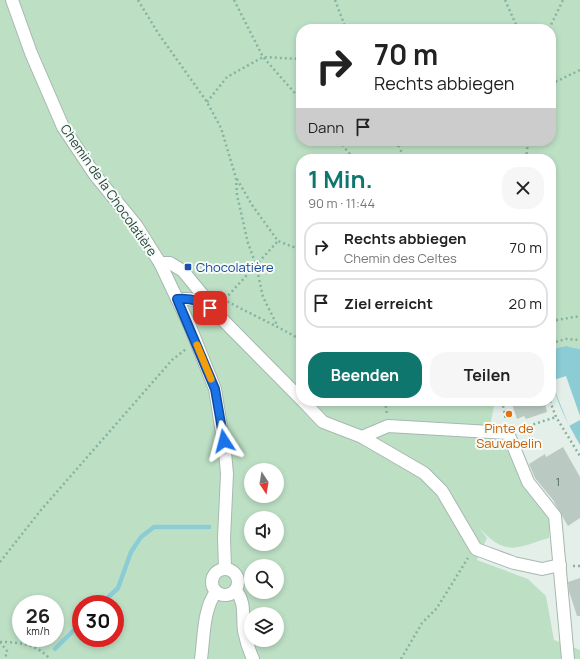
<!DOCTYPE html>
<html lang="de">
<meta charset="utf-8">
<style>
:root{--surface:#fff;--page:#f6f6f6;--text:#222;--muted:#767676;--line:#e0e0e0;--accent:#0f766e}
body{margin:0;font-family:Manrope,sans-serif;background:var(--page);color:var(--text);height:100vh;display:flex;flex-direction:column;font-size:15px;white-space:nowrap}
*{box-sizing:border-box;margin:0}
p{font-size:13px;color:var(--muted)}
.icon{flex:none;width:22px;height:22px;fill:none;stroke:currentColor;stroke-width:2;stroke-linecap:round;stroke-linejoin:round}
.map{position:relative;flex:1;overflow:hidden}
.drawer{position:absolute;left:296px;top:154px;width:260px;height:252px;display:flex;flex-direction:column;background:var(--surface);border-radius:16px;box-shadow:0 2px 6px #0003}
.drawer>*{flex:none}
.guide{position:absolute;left:296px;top:24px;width:260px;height:122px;border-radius:16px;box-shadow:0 2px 6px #0003;background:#fff;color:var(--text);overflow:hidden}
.needle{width:26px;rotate:168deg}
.fabs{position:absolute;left:244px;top:463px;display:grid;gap:8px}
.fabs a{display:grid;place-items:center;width:40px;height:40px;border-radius:50%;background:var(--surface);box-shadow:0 2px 6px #0003;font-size:20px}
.speed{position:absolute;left:12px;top:595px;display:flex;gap:8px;font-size:20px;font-weight:700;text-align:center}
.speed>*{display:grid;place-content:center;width:52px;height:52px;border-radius:50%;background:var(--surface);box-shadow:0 2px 6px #0003;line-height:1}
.speed small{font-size:10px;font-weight:400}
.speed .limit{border:6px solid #d22;background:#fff;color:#111}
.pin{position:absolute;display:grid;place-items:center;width:34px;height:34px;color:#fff;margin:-17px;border-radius:8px;box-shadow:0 2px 6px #0006}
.me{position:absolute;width:44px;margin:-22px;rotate:351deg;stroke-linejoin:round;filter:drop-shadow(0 0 3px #0008)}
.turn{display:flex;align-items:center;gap:14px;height:84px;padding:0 12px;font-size:18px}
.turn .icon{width:52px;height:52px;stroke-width:2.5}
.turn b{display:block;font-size:28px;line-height:34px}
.then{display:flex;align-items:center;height:38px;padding:0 12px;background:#0003;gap:8px;font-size:15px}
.round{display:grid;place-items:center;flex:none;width:42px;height:42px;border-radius:16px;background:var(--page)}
.headline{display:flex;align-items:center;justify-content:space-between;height:68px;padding:0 12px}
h1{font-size:24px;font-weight:700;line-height:30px;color:var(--accent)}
.cta{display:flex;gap:8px;margin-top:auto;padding:8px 12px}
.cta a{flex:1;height:46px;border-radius:16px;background:var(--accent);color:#fff;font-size:16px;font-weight:700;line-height:46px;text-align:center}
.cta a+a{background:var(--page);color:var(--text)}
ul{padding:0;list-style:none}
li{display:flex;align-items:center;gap:12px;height:50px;margin:0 8px 6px;padding:0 4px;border:2px solid var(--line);border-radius:16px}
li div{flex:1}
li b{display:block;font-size:15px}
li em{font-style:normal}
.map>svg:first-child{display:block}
.green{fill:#bde0c5;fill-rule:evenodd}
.water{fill:#8ccdd5}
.pier{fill:#e5efea}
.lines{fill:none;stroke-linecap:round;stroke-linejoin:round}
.stream{stroke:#8ccdd5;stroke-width:4.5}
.building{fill:#bacac3}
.street-casing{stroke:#a7b8b1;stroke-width:14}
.path{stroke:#84b3a2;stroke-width:2.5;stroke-dasharray:2 3;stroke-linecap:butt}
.street{stroke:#fff;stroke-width:12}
.route-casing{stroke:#114b97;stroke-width:10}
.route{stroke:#1a73e8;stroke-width:7}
.slow{stroke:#f59e0b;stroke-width:7}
.transit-dot{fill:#1a4fb4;stroke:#f6fbf8;stroke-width:1.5}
.food-dot{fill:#e8710a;stroke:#f6fbf8;stroke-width:1.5}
.labels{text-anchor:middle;stroke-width:4;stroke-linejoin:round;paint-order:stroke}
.number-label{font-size:11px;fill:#49645b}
.street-label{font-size:13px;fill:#234238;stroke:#f6fbf8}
.transit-label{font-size:13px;fill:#164399;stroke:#f6fbf8;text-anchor:start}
.food-label{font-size:13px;fill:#c56008;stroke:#f6fbf8}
</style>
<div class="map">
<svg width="580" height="659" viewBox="0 0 580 659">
<rect width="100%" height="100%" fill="#e5efea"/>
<path class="green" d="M0,0H580V349C569,346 559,344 551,354V159H301V401H495L491,421L484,435H493L507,444L517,466L522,484L550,520L549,538C515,548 507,557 479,528L487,538L477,560L528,579L546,596L554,640L580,650V659H0ZM301,29H551V141H301ZM251,470H277V496H251ZM251,518H277V544H251ZM251,566H277V592H251ZM21,604H55V638H21ZM81,604H115V638H81ZM251,614H277V640H251Z"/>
<path class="water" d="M566,346L580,349V445C564,417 547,386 551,353L557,348Z"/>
<polygon class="pier" points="566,376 580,416 580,420 569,426 551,381"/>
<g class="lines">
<g class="stream">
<polyline points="101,604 118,588 131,552 141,537 154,527 209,527"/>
<polyline points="55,649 81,623"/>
</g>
</g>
<g class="building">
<polygon points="511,401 544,401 547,412 526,419 524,416 517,419"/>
<polygon points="563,447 580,477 580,518 568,526 553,500 535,478 529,464 545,454 546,457"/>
<polygon points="580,578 580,616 577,616 569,591 568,582"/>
</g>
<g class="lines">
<defs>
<g id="street">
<polyline points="12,0 31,53 63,127 95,175 136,225 160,263 189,324 215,389 225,452 227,474 224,538 225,568"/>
<polyline points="160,263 170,263 183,271 211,305"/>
<polyline points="177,299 188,299 202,301 218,315 301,399"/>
<polyline points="303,401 323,422 362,437 424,473 442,491 476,549 514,563 542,569 560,565"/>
<polyline points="362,437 388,426 508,433 528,482 555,516 568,659"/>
<circle cx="225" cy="582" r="13"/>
<path d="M236,591C246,602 242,617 244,631C246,641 249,650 253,659"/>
<path d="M201,659C204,638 203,609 216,592"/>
</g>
</defs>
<use href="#street" class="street-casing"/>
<g class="path">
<polyline points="138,0 158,33 207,102 221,128 236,178 237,195 248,243 256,265 263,297 277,325"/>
<polyline points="234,0 263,57 301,100"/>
<polyline points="335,0 346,29"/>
<polyline points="505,0 518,29"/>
<polyline points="549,29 563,0"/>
<polyline points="551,84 580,70"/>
<polyline points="207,102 227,77 263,57 301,59"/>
<polyline points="339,141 354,159"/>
<polyline points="396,141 405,159"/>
<polyline points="526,159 528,141"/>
<polyline points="237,179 252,205 278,241 301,250"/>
<polyline points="225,299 278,241"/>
<path d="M224,302L225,300C250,314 276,325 301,340"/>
<polyline points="551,321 580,316"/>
<polyline points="551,343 566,339 580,340"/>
<polyline points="385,401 387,414"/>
<polyline points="502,401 506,420"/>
<polyline points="550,401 556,417 580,456"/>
<polyline points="519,429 556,417"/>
<polyline points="0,562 41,510 172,360 186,349"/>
<polyline points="573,566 580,566"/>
<path d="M0,642C19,642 37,644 50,659"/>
<polyline points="0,642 7,651 5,659"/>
<polyline points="401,659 422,623 437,608 468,558"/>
</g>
<use href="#street" class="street"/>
</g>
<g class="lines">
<defs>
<path id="route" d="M210,308C200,300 190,298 177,299L215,389L224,441"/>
</defs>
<use href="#route" class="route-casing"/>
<use href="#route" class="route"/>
<polyline class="slow" points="197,345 211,379"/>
</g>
<rect class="transit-dot" x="184" y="263" width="8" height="8" rx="2"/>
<circle class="food-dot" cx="509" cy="414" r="4"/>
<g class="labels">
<g class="number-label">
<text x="558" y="486">1</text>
</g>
<g class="street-label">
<text transform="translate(109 190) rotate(55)" y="5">Chemin de la Chocolatière</text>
</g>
<g class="transit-label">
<text x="196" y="272">Chocolatière</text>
</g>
<g class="food-label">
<text x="509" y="433">Pinte de<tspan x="509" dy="15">Sauvabelin</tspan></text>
</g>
</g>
</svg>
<div class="fabs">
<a><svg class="needle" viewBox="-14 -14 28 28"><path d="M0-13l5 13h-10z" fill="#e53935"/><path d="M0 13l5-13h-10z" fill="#767676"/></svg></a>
<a><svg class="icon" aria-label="sound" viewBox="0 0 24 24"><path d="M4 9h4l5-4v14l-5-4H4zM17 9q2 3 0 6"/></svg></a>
<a><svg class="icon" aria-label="search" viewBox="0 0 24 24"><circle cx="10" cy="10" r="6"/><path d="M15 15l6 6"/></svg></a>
<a><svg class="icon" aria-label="layers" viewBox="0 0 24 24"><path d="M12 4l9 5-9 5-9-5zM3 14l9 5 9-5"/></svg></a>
</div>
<div class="speed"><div>26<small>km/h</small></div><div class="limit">30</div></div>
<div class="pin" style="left:210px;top:308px;background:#d93025"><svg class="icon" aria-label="arrive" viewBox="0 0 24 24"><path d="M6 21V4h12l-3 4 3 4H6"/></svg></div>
<svg class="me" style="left:224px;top:441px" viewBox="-20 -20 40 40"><path d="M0-17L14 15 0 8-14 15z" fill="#1a73e8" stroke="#fff" stroke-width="4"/></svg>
<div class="guide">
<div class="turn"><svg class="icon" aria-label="right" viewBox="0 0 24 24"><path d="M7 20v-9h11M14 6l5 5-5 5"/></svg><div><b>70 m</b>Rechts abbiegen</div></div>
<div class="then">Dann<svg class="icon" aria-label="arrive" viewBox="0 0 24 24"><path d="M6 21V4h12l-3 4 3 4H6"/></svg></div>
</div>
<section class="drawer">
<div class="headline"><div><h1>1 Min.</h1><p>90 m · 11:44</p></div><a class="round"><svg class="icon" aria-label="close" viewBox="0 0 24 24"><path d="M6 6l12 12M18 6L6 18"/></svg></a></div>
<ul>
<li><svg class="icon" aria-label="right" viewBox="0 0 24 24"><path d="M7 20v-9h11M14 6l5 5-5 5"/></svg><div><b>Rechts abbiegen</b><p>Chemin des Celtes</p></div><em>70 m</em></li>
<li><svg class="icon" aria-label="arrive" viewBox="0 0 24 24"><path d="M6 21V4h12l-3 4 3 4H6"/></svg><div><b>Ziel erreicht</b></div><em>20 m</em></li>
</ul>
<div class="cta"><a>Beenden</a><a>Teilen</a></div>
</section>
</div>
